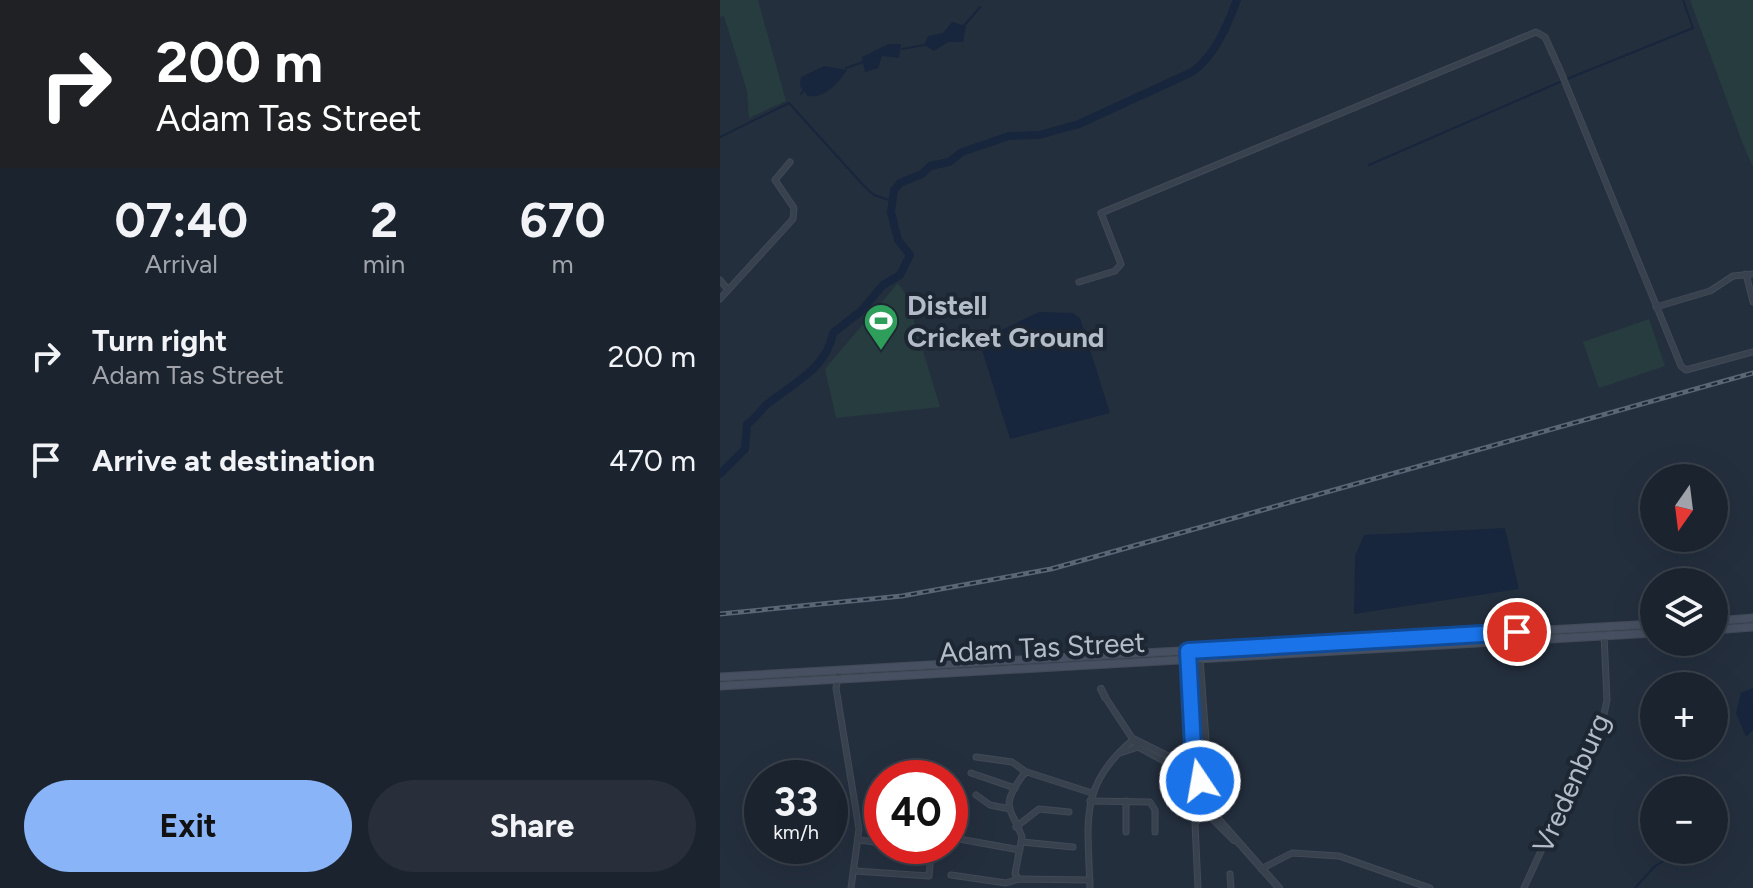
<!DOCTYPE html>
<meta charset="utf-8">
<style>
:root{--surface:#1b232e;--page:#282f3a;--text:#f1f3f6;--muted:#a0a4aa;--line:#39404a;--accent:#8ab4f8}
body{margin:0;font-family:Figtree,sans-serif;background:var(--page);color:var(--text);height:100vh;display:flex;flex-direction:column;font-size:30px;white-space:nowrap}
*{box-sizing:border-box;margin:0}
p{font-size:26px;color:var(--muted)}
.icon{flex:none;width:44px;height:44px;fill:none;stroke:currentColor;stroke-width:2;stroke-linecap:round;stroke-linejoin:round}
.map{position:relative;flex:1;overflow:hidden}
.panel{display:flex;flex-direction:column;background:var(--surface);width:720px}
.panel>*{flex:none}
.banner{background:#202124;color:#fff;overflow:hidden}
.needle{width:52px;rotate:194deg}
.controls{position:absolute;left:920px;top:464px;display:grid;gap:16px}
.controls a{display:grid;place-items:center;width:88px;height:88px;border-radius:50%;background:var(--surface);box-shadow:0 8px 32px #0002,0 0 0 2px var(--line);font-size:40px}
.speed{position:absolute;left:24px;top:760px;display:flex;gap:16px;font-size:40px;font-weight:700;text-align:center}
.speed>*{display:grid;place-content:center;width:104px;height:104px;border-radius:50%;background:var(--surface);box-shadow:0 8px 32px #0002,0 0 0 2px var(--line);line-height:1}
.speed small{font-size:20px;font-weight:400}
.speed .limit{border:12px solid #d22;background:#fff;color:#111}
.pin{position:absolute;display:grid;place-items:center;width:68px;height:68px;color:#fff;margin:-34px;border:4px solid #fff;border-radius:50%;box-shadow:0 2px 8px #0007}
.me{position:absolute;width:88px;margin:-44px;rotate:348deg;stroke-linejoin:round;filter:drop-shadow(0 0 6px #0008)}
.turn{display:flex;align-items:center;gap:28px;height:168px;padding:0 24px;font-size:36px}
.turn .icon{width:104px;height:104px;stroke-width:2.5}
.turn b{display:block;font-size:56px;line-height:68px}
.eta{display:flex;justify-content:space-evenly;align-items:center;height:136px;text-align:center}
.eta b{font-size:48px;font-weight:700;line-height:56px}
.action{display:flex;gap:16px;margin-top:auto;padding:16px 24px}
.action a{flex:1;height:92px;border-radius:48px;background:var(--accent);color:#111;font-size:32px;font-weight:700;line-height:92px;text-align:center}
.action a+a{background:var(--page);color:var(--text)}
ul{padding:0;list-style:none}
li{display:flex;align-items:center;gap:24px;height:104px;padding:0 24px}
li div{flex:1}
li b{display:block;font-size:30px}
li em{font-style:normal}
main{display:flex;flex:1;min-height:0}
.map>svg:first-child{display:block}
.green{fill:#263c3f}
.water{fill:#17263c}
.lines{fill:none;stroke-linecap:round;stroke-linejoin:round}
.stream{stroke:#17263c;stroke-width:2}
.river{stroke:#17263c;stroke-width:8}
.minor-casing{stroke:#414a57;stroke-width:7}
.tertiary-casing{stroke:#414a57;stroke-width:8}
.secondary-casing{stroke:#414a57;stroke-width:9}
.minor{stroke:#38414e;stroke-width:5}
.tertiary{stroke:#38414e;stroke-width:6}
.secondary{stroke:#465061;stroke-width:7}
.rail-casing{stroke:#5a6575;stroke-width:5}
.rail{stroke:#1d2633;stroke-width:2;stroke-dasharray:6;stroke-linecap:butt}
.route-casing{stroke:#114b97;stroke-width:20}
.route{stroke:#1a73e8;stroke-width:14}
.labels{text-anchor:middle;stroke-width:8;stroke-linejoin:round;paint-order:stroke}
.poi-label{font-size:28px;font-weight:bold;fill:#b4bcc9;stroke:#1d2633;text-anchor:start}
.street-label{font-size:28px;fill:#b4bcc9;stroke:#1d2633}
</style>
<main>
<section class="panel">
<div class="banner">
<div class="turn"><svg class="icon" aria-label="right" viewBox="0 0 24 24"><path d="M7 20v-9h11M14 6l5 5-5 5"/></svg><div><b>200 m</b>Adam Tas Street</div></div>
</div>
<div class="eta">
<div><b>07:40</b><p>Arrival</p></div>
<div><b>2</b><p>min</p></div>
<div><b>670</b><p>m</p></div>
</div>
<ul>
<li><svg class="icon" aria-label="right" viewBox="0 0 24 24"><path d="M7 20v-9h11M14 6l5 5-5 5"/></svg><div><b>Turn right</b><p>Adam Tas Street</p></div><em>200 m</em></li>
<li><svg class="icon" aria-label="arrive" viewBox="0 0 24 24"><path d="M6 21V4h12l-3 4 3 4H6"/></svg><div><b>Arrive at destination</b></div><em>470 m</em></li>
</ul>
<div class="action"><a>Exit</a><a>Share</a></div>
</section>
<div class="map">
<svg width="1033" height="888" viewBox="0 0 1033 888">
<rect width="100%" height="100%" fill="#242f3e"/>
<g class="green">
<polygon points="0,0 38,0 66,101 29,118 27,91 4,16 0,17"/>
<polygon points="970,0 1033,0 1033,167 1023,144"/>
<polygon points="178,283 186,295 220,407 116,418 105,369"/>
<polygon points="929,319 945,366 879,388 863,342"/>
</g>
<g class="water">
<polygon points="232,22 246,26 243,42 228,42 214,51 204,45 208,36 223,33"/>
<polygon points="168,44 181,44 179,58 162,56 158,68 145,72 142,57"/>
<path d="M104,66L127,70C119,83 104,99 88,96L80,86L81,77Z"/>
<polygon points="319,312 353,313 360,318 390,413 290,439 259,341"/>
<polygon points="785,528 799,589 634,614 635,556 644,535"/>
<polygon points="1033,688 1033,730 1026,737 1016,713 1021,693"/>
</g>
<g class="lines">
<g class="stream">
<polyline points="244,26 260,7"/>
<polyline points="182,49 204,45"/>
<polyline points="126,68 143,62"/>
<polyline points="847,79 973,28 963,0"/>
<polyline points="81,94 83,91"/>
<polyline points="0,137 69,103 144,186 154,195 172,201"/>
<polyline points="649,165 842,81"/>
<polyline points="915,888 935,866 963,850"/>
</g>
<path class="river" d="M0,474L25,449L27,424C36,419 41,408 50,402C76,382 107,367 113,333L141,311L163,285L180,275L190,255L178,240L171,212L174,190L180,183L202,174L210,166L229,162L242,152L289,136L319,135L359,124L472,72C495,56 507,26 517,0"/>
<defs>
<g id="minor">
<polyline points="1026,274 1033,302"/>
<polyline points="0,280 8,290"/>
<polyline points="359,282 395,271 401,264 381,213 816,32 825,37 840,70 961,366 966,370 1033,352"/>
<polyline points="0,299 73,219 74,208 55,180 70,162"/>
<polyline points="936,307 990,291 1013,276 1033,274"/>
<polyline points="119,672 116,688 139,829 131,888"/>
<polyline points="385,697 418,747"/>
<polyline points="418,747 470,775"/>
<polyline points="400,753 418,747"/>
<polyline points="256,757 292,762 306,772"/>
<polyline points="251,773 295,788"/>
<polyline points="256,795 270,805 290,809"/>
<polyline points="370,801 430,802 435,810 435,832"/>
<polyline points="296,827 319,809 349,812"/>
<polyline points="406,832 406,801"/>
<polyline points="239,839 300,850"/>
<polyline points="139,840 162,843"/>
<polyline points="302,842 353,847"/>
<polyline points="178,846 188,846"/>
<polyline points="541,869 572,853 619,856 710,888"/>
<polyline points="135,871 209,876 211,855"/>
<polyline points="510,874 511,888"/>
<polyline points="231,875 286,883 299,879 370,880"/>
<path d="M299,879L295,874L302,837C291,806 279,809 303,775L307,772L372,793"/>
<path d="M370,888C368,821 358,785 414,739L468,766"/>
<polyline points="478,888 475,823 487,811"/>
<polyline points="804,888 884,714 887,700 884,635"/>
</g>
<g id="tertiary">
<polyline points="468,651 473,747 470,763"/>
<polyline points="479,651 487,760"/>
<polyline points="381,689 385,697"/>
<polyline points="514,840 479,805 468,769 476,758 487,760 491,767 490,810 559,888"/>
</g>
<g id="secondary">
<polyline points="994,621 1033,618"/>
<polyline points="994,630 1033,627"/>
<polyline points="0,677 934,624"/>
<polyline points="0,686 934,633"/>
</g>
</defs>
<use href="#minor" class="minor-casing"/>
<use href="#tertiary" class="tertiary-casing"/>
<use href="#secondary" class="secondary-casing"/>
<use href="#minor" class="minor"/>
<use href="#tertiary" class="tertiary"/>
<use href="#secondary" class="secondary"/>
<defs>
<polyline id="rail" points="0,614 182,596 331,569 1033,373"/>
</defs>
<use href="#rail" class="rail-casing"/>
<use href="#rail" class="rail"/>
</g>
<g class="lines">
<defs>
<polyline id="route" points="480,781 472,778 468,769 473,747 468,651 797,632"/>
</defs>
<use href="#route" class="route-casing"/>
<use href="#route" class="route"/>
</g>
<defs>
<symbol id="stadium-pin" viewBox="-11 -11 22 30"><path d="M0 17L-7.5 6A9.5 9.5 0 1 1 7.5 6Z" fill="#2e9e5b" stroke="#1d2633"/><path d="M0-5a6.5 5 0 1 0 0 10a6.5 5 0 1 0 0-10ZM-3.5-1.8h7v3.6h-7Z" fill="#fff"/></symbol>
</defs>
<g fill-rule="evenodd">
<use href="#stadium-pin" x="141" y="301" width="40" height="54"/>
</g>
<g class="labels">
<g class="poi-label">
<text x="187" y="315">Distell<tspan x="187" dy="32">Cricket Ground</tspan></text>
</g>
<g class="street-label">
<text transform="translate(322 647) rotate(-3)" y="10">Adam Tas Street</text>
<text transform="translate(851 783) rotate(-66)" y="10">Vredenburg</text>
</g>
</g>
</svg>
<div class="controls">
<a><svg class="needle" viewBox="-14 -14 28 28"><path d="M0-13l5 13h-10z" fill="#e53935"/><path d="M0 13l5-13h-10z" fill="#a0a4aa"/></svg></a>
<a><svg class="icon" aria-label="layers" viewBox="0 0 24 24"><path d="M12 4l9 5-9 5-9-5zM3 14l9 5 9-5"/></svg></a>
<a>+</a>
<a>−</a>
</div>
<div class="speed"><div>33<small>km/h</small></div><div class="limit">40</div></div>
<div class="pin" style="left:797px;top:632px;background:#d93025"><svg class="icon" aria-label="arrive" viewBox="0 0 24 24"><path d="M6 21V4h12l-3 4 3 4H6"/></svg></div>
<svg class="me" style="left:480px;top:781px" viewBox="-20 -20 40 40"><circle r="17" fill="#1a73e8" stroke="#fff" stroke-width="3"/><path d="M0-11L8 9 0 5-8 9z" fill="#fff"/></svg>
</div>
</main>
